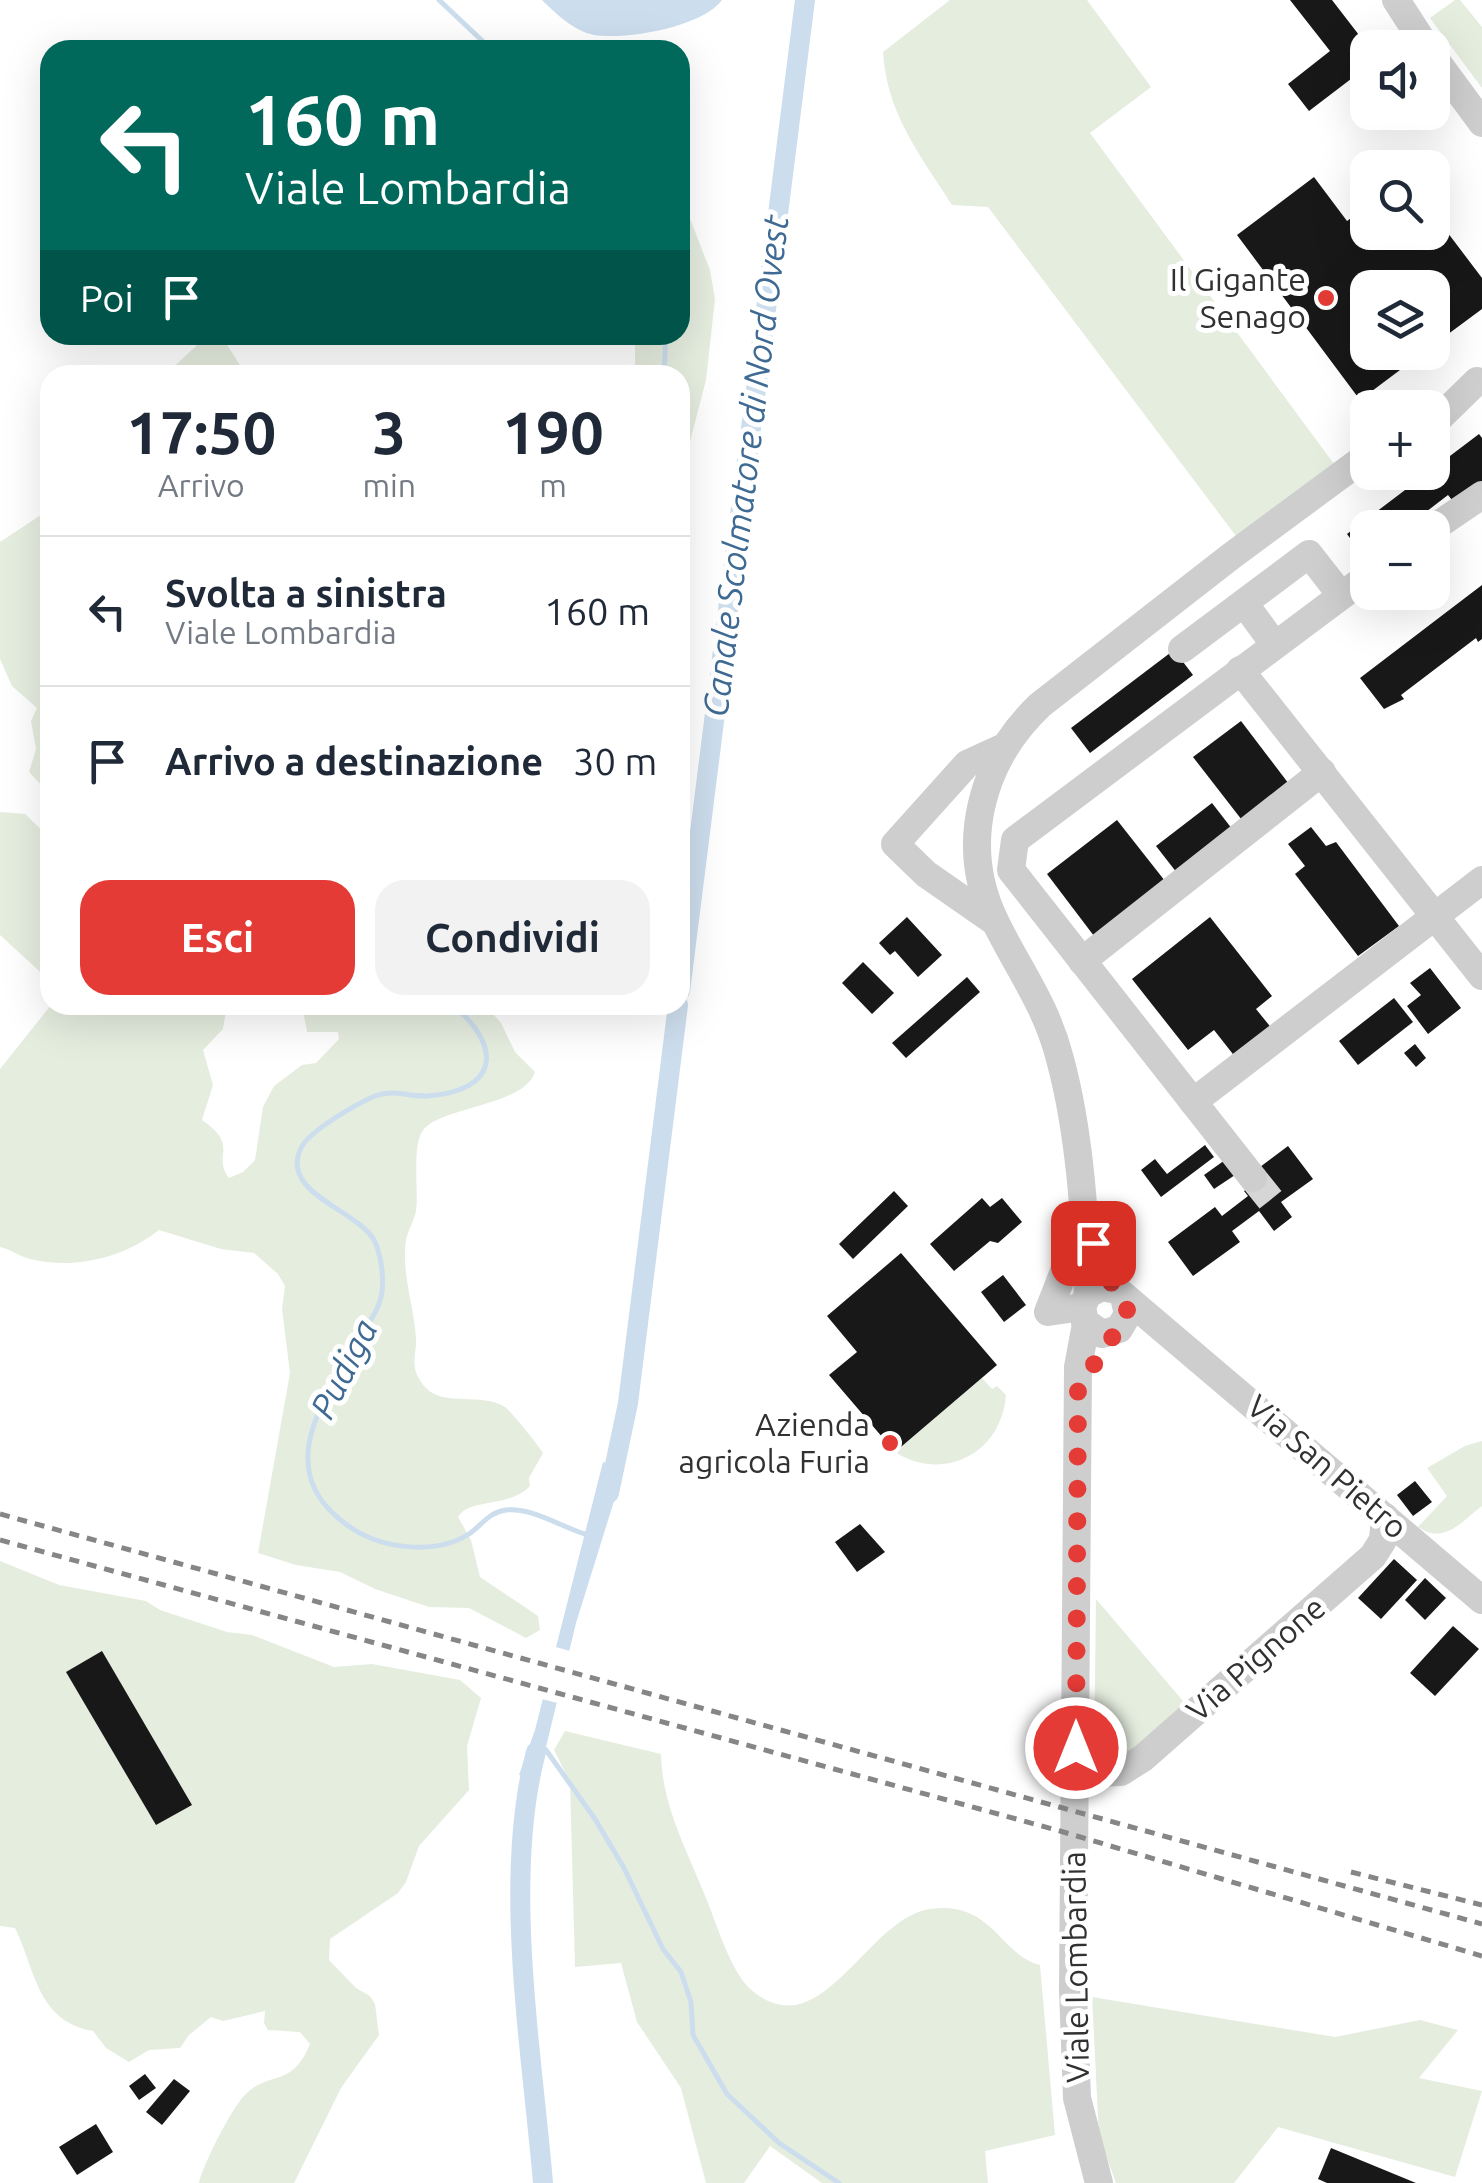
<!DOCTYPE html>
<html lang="it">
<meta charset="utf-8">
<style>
:root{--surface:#fff;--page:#f2f2f3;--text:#1f2937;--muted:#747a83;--line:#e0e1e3;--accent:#e43b36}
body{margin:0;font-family:Ubuntu,sans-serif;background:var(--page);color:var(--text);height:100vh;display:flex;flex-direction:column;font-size:38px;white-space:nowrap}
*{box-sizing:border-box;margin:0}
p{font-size:32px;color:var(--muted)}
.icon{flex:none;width:55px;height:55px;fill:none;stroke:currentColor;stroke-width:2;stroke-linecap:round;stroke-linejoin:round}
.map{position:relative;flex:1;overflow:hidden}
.sheet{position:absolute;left:40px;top:365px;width:650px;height:650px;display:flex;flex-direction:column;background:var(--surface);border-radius:30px;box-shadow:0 10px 40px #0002}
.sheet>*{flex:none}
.banner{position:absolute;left:40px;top:40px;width:650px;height:305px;border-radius:30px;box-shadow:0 10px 40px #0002;background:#00695c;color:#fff;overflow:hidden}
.controls{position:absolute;left:1350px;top:30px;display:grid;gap:20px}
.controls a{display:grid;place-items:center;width:100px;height:100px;border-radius:20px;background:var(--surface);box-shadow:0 10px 40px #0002;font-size:50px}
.pin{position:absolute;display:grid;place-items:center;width:85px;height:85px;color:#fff;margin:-42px;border-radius:20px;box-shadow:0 5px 15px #0006}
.me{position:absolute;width:110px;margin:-55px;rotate:0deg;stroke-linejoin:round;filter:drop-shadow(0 0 8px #0008)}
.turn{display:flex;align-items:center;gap:35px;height:210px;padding:0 40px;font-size:45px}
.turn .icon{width:130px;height:130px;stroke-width:2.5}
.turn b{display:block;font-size:70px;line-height:85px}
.then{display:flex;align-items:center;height:95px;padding:0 40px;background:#0003;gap:20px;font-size:38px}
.eta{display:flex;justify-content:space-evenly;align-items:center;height:170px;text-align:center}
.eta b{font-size:60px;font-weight:700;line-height:70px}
.button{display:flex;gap:20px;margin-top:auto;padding:20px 40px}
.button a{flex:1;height:115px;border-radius:30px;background:var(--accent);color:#fff;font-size:40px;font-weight:700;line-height:115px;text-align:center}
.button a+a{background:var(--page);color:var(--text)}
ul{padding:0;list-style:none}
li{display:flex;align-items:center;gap:30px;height:150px;padding:0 40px;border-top:2px solid var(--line)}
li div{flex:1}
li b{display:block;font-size:38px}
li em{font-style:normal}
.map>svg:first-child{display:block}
.green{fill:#e5eddf}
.water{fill:#ccdded}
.pier{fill:#fff}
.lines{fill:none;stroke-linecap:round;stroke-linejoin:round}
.stream{stroke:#ccdded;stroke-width:5}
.canal{stroke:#ccdded;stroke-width:20}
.building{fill:#181818}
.minor-tunnel{stroke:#d6d6d6;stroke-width:28;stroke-dasharray:28 14;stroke-linecap:butt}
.minor{stroke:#cecece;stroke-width:28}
.rail{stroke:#868686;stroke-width:5;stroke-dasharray:10 8;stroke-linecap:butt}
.route{stroke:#e43b36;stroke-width:18;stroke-dasharray:0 32.4}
.poi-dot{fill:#e43b36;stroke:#fff;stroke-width:4}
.labels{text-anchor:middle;stroke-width:10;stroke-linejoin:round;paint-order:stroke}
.poi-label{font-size:32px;fill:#313131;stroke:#fff;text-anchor:end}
.street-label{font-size:32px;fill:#313131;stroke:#fff}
.water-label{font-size:35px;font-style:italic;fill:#3e6a93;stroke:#fff}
</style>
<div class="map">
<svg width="1482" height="2183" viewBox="0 0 1482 2183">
<rect width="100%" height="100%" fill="#fff"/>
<g class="green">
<path d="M950,0H1087L1151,87L1090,133L1337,468L1239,540L988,207L952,205C919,153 887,114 883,52Z"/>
<polygon points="1455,0 1460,0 1482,27 1482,88 1430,18"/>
<polygon points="680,193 710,270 715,299 706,380 686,457 686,546 680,582 680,375 635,375 635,335 680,335"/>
<polygon points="208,335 221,335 246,375 165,375"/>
<polygon points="50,509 50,794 29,772 36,749 31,721 37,708 12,686 0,659 0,542"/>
<polygon points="0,812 25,814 50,838 50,981 0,935"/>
<path d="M51,1005H227L223,1029L203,1050L213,1085L202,1120C241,1147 211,1154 229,1178L243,1172L255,1160L263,1107L274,1086L302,1065L316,1063L339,1039L338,1032H307L302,1005H485L501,1023L515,1052L535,1072C525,1105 443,1107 424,1129C411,1143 419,1191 416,1211C414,1221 408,1230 406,1240C401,1272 414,1306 416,1338C417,1347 413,1358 415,1368C416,1375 421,1383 426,1388C444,1407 482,1392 505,1407C510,1410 540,1447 543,1453L529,1478L530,1486C510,1508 469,1498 458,1517L471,1540L480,1577L538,1616L540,1630L526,1638L469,1608L429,1607L375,1589L340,1572L296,1565L258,1553L290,1373L282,1309L285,1286L278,1274L254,1253L221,1249L159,1230C124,1258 73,1270 30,1259C19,1256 10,1249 0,1247V1069Z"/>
<path d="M982,1378L992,1389L997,1386L1006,1395C1002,1453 944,1483 895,1452Z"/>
<path d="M1482,1441V1506C1461,1522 1444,1545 1418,1527L1447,1496L1427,1468L1465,1446Z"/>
<path d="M0,1561L59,1585L146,1601L160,1610L227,1632L252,1635L334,1667L372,1664L460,1680L481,1698L467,1746L469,1790L419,1846L406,1882L398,1893L330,1939L329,1960L356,1988L370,1996L375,2004L379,2035L341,2088L294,2183H199C203,2165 234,2102 249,2091C272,2072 293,2086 310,2044L300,2032L268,2030L264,2023L265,2011L223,2021L211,2017L189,2035L180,2048L149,2050L129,2062L106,2048L93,2031C37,2021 36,1971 15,1928L0,1926Z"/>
<polygon points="1096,1599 1189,1708 1125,1759 1094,1763"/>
<path d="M565,1731L661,1754C662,1806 687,1850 706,1898C717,1925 726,1957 743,1981C757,1999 781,2011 803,2003C848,1987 883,1916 930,1909C992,1900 1000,1955 1040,1965L1055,2135L985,2151L988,2183H822L770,2146L744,2183H706L681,2088L637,2022L621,1963L575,1967L570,1782L554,1750Z"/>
<polygon points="1092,1997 1335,2037 1420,2020 1458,2030 1419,2078 1482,2091 1455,2177 1278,2127 1234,2183 1116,2183 1099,2136"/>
</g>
<g class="water">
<path d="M542,0H722C702,27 627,40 594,35C574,31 556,14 542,0Z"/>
<polygon points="603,1462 624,1469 576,1623 538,1780 519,1775 535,1730"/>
</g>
<polygon class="pier" points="552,1646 574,1652 561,1704 538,1698"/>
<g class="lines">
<g class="stream">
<polyline points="439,0 492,50"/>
<polyline points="664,375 666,335"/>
<path d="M453,1005C503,1047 499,1091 427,1096C409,1097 394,1089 375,1096C358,1103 309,1131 301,1148C279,1193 356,1209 374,1240C381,1254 384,1277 382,1292C380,1309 367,1325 359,1339C321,1403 269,1475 353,1529C384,1549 436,1555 469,1534C482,1525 489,1512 506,1510C532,1507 561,1527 585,1534"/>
<polyline points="546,1750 595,1819 624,1868 663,1949 681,1972 691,2002 693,2035 727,2094 779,2143 839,2183"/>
</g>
<g class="canal">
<polyline points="680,991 805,0"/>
<polyline points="609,1493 628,1403 678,1005"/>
<path d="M536,1752C502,1879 532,2051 543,2183"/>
</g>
</g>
<g class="building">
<polygon points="1290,0 1332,0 1369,48 1368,66 1309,111 1288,84 1330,51"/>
<polygon points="1314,177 1347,221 1368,206 1368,232 1432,232 1432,212 1482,278 1482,309 1432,346 1432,288 1368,288 1368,352 1424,352 1360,400 1237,235"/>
<polygon points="1479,434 1482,438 1482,485 1456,505 1448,495 1405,528 1368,528 1365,558 1347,534"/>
<polygon points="1482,585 1482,639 1478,642 1476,638 1401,695 1404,699 1384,709 1360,678"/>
<polygon points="1174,650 1193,675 1090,753 1071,728"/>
<polygon points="1241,721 1292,788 1245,824 1193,757"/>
<polygon points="1212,803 1236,834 1177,873 1156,846"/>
<polygon points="1117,820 1165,881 1094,936 1047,874"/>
<polygon points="1311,827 1326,846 1336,842 1399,926 1358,956 1295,874 1305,866 1288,844"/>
<polygon points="907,917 942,955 918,977 895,951 890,955 879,943"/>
<polygon points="1210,917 1272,996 1256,1009 1273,1030 1236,1058 1214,1030 1188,1050 1132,979"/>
<polygon points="863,962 894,993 872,1014 842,983"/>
<polygon points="1430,968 1461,1008 1428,1034 1407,1006 1421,995 1410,983"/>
<polygon points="967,977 980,992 906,1058 892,1043"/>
<polygon points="1394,998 1413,1022 1358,1065 1339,1041"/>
<polygon points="1415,1044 1426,1058 1416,1067 1404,1053"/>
<polygon points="1205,1145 1214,1157 1161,1197 1141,1170 1155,1159 1167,1174"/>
<polygon points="1288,1146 1313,1179 1281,1202 1292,1217 1274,1231 1259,1211 1232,1231 1240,1242 1193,1276 1168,1242 1215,1207 1222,1216 1248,1196 1244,1191 1264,1176 1256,1170"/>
<polygon points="1225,1160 1235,1175 1214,1189 1204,1175"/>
<polygon points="894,1191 908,1206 853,1259 839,1244"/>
<polygon points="982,1198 990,1207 1002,1198 1022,1222 998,1243 990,1241 954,1271 930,1244"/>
<polygon points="901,1253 997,1365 895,1452 829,1375 857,1352 827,1316"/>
<polygon points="1003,1275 1026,1305 1004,1322 981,1292"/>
<polygon points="1415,1481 1432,1502 1413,1516 1397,1495"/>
<polygon points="860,1524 885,1552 857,1572 835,1542"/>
<polygon points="1394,1559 1417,1580 1381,1619 1358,1598"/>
<polygon points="1425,1578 1446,1598 1425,1620 1405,1600"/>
<polygon points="1453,1626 1479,1649 1435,1696 1410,1673"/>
<polygon points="102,1651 192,1805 156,1825 66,1672"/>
<polygon points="145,2074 156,2088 139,2100 129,2086"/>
<polygon points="174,2079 190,2091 162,2125 146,2112"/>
<polygon points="96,2124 113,2152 77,2175 59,2147"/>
<polygon points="1331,2148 1416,2183 1327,2183 1318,2179"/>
</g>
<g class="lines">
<polyline class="minor-tunnel" points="1253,1178 1273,1203"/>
<g class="minor">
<polyline points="1396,0 1427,48"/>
<polyline points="1432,55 1482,123"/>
<polyline points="1432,425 1477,381"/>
<polyline points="1432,529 1482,495"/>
<polyline points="1244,603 1274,644"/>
<polyline points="1182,649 1309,554 1341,595"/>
<polyline points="1240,670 1482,976"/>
<polyline points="995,922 926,874 895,844 967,764 1002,748"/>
<polyline points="1082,961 1322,772"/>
<polyline points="1193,1102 1482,880"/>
<polyline points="1253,1178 1011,870 1015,840 1368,576"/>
<polyline points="1070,1227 1068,1261 1048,1312 1082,1307"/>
<path d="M1088,1294C1085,1217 1080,1133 1060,1059C1046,1004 1018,969 995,921C958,845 981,761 1040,705L1230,557L1368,455"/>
<polyline points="1124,1297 1128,1314 1119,1329 1102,1334 1085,1322 1082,1307 1088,1294 1102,1287 1117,1290 1482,1600"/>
<polyline points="1086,1324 1078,1367 1073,1990 1077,2098 1099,2183"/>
<polyline points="1098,1773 1121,1772 1143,1758 1373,1556 1383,1540 1385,1517"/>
</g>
<g class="rail">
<polyline points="0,1514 1482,1924"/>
<polyline points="0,1540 1060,1831 1482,1956"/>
<polyline points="1351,1872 1482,1905"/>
</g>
</g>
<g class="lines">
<polyline class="route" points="1076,1748 1078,1388 1128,1314 1124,1297 1109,1280 1093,1243"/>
</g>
<g class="poi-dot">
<circle cx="1326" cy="298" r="10"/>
<circle cx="890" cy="1443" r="10"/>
</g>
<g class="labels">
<g class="poi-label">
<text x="1306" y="291">Il Gigante<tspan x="1306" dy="37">Senago</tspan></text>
<text x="870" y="1436">Azienda<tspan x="870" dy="37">agricola Furia</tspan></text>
</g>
<g class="street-label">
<text transform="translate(1327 1467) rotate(41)" y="11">Via San Pietro</text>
<text transform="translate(1256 1659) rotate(-41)" y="11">Via Pignone</text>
<text transform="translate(1076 1967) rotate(-91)" y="11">Viale Lombardia</text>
</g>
<g class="water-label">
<text transform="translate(746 466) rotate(-83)" y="12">Canale Scolmatore di Nord Ovest</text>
<text transform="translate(344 1369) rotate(-63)" y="12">Pudiga</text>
</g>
</g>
</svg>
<div class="controls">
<a><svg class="icon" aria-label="sound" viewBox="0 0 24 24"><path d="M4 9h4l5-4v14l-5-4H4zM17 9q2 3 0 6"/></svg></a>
<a><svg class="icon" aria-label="search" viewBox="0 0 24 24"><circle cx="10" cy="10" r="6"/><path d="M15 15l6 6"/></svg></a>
<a><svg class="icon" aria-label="layers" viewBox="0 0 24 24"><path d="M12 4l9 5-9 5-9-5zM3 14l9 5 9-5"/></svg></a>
<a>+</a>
<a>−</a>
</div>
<div class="pin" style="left:1093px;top:1243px;background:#d93025"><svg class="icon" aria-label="arrive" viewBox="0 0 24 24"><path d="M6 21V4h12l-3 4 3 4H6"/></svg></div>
<svg class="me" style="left:1076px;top:1748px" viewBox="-20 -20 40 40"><circle r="17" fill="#e43b36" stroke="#fff" stroke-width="3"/><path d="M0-11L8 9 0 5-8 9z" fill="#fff"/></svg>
<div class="banner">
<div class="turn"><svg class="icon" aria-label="left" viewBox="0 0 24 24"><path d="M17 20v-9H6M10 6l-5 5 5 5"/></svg><div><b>160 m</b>Viale Lombardia</div></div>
<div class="then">Poi<svg class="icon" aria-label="arrive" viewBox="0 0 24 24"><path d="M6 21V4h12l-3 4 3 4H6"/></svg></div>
</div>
<section class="sheet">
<div class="eta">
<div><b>17:50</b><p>Arrivo</p></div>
<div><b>3</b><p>min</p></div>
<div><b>190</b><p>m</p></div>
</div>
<ul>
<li><svg class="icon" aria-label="left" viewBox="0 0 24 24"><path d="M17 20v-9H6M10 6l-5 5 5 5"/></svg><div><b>Svolta a sinistra</b><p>Viale Lombardia</p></div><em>160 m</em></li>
<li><svg class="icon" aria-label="arrive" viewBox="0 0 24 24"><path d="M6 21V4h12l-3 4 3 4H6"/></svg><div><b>Arrivo a destinazione</b></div><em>30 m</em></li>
</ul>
<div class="button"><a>Esci</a><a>Condividi</a></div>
</section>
</div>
